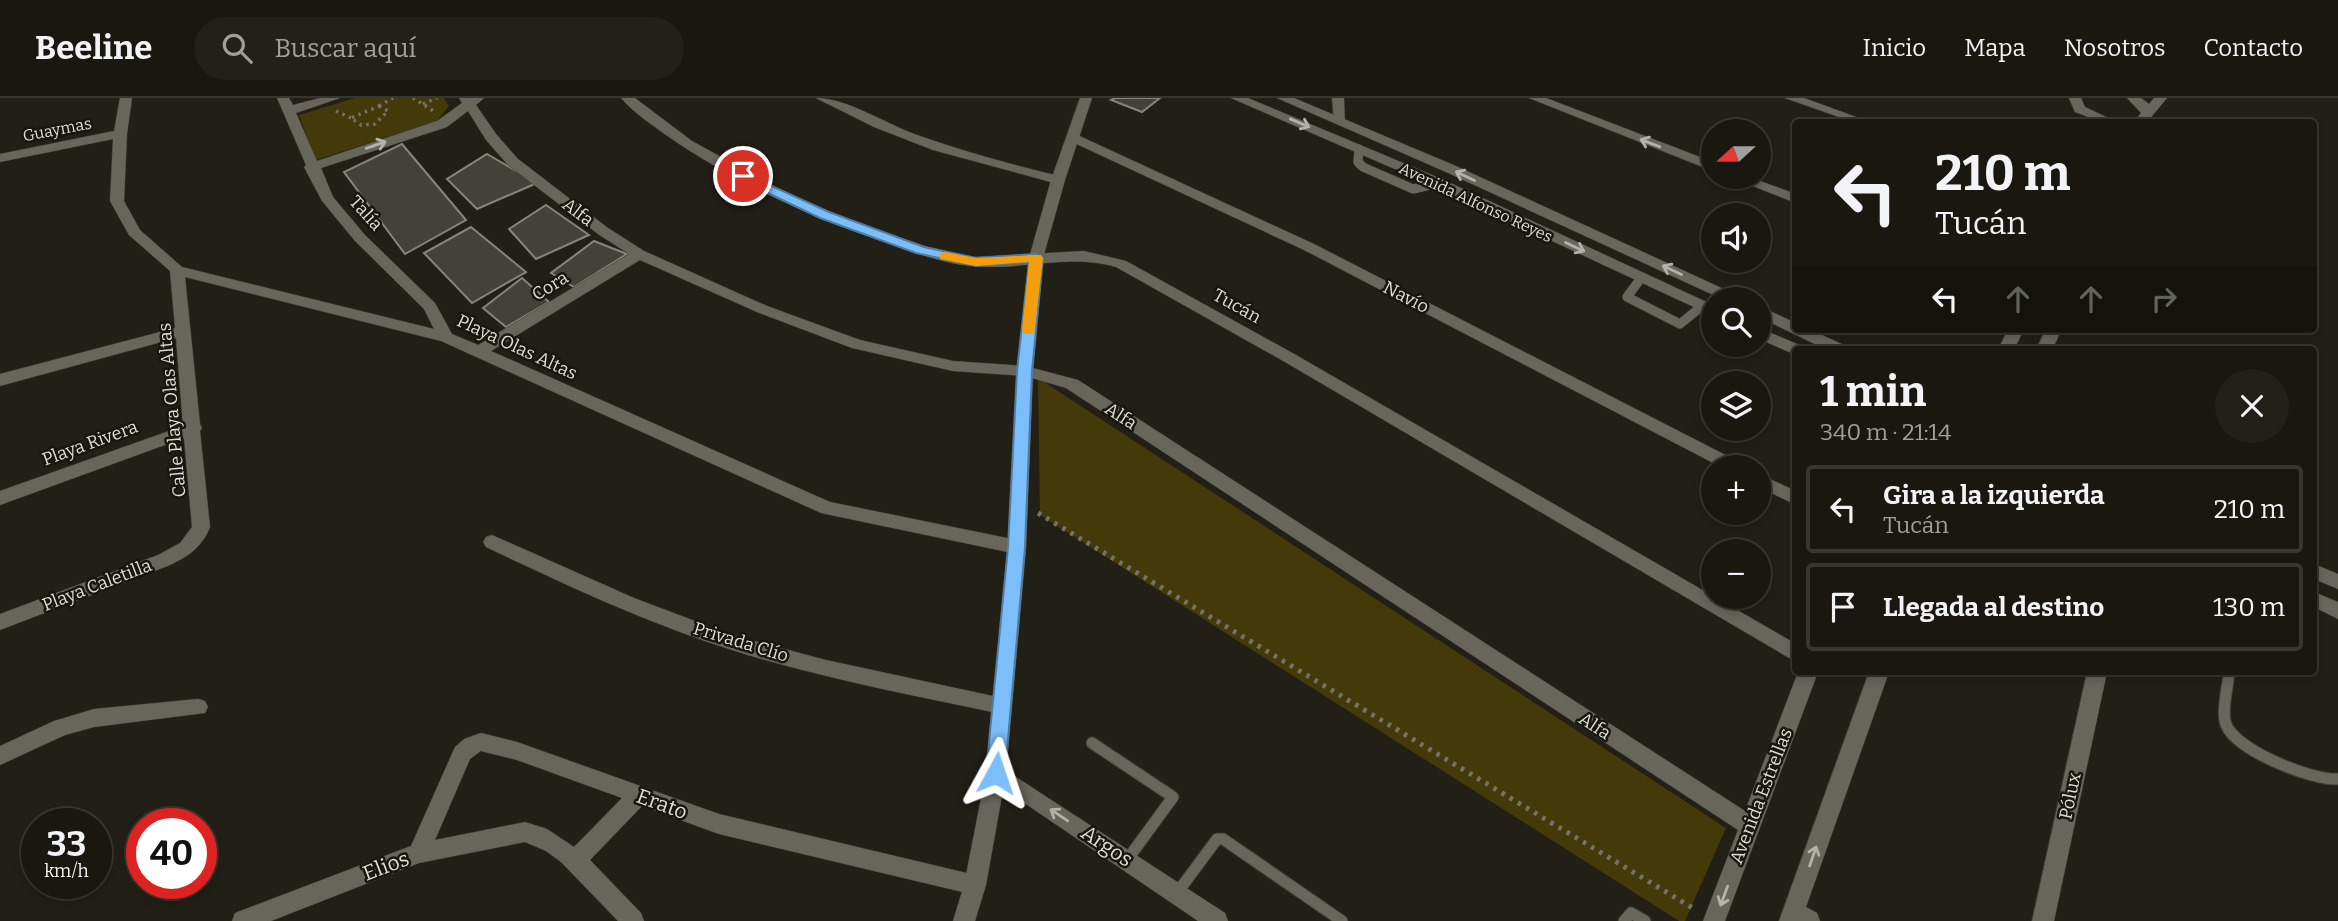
<!DOCTYPE html>
<html lang="es">
<meta charset="utf-8">
<style>
:root{--surface:#191710;--page:#222019;--text:#f1f3f6;--muted:#9f9f9f;--line:#373630}
body{margin:0;font-family:Bitter,serif;background:var(--page);color:var(--text);height:100vh;display:flex;flex-direction:column;font-size:26px;white-space:nowrap}
*{box-sizing:border-box;margin:0}
p{font-size:23px;color:var(--muted)}
.icon{flex:none;width:38px;height:38px;fill:none;stroke:currentColor;stroke-width:2;stroke-linecap:round;stroke-linejoin:round}
.map{position:relative;flex:1;overflow:hidden}
.drawer{position:absolute;left:1792px;top:248px;width:525px;height:329px;display:flex;flex-direction:column;background:var(--surface);border-radius:7px;box-shadow:0 4px 10px #0003,0 0 0 2px var(--line)}
.drawer>*{flex:none}
.guide{position:absolute;left:1792px;top:21px;width:525px;height:214px;border-radius:7px;box-shadow:0 4px 10px #0003,0 0 0 2px var(--line);background:#191710;color:var(--text);overflow:hidden}
.needle{width:46px;rotate:249deg}
.tools{position:absolute;left:1701px;top:21px;display:grid;gap:14px}
.tools a{display:grid;place-items:center;width:70px;height:70px;border-radius:50%;background:var(--surface);box-shadow:0 4px 10px #0003,0 0 0 2px var(--line);font-size:35px}
.speed{position:absolute;left:21px;top:710px;display:flex;gap:14px;font-size:35px;font-weight:700;text-align:center}
.speed>*{display:grid;place-content:center;width:91px;height:91px;border-radius:50%;background:var(--surface);box-shadow:0 4px 10px #0003,0 0 0 2px var(--line);line-height:1}
.speed small{font-size:18px;font-weight:400}
.speed .limit{border:10px solid #d22;background:#fff;color:#111}
.pin{position:absolute;display:grid;place-items:center;width:60px;height:60px;color:#fff;margin:-30px;border:4px solid #fff;border-radius:50%;box-shadow:0 2px 7px #0007}
.me{position:absolute;width:77px;margin:-38px;rotate:5deg;stroke-linejoin:round;filter:drop-shadow(0 0 5px #0008)}
.turn{display:flex;align-items:center;gap:24px;height:147px;padding:0 28px;font-size:32px}
.turn .icon{width:91px;height:91px;stroke-width:2.5}
.turn b{display:block;font-size:49px;line-height:60px}
.lanes{display:flex;align-items:center;height:66px;padding:0 28px;background:#0003;justify-content:center;gap:35px;direction:ltr}
.lanes .off{opacity:.35}
.round{display:grid;place-items:center;flex:none;width:74px;height:74px;border-radius:37px;background:var(--page)}
.summary{display:flex;align-items:center;justify-content:space-between;height:119px;padding:0 28px}
h1{font-size:42px;font-weight:700;line-height:52px}
ul{padding:0;list-style:none}
li{display:flex;align-items:center;gap:21px;height:88px;margin:0 14px 10px;padding:0 14px;border:4px solid var(--line);border-radius:7px}
li div{flex:1}
li b{display:block;font-size:26px}
li em{font-style:normal}
header{display:flex;align-items:center;gap:42px;box-sizing:border-box;height:98px;padding:0 35px;background:var(--surface);border-bottom:2px solid var(--line)}
header strong{font-size:33px}
nav{display:flex;gap:38px;margin-inline-start:auto;font-size:24px}
.search{width:490px;height:63px;background:var(--page);display:flex;align-items:center;gap:18px;box-sizing:border-box;padding:0 24px;border-radius:38px;color:var(--muted);font-size:26px}
.map>svg:first-child{display:block}
.green{fill:#433909}
.building{fill:#444238;stroke:#87857a;stroke-width:2}
.lines{fill:none;stroke-linecap:round;stroke-linejoin:round}
.lane-far1-casing{stroke:#3d3c36;stroke-width:10}
.lane-casing{stroke:#3d3c36;stroke-width:13}
.street-casing{stroke:#3d3c36;stroke-width:1}
.secondary-casing{stroke:#3d3c36;stroke-width:1}
.path-far1{stroke:#73726a;stroke-width:3.5;stroke-dasharray:2.5 4.5;stroke-linecap:butt}
.path{stroke:#73726a;stroke-width:5;stroke-dasharray:3.5 6;stroke-linecap:butt}
.lane-far1{stroke:#68665b;stroke-width:9}
.lane{stroke:#68665b;stroke-width:11}
.street{fill:#68665b;fill-rule:evenodd}
.secondary{fill:#68665b;fill-rule:evenodd}
.oneway{stroke:#b4b3ab}
.route{fill:#7cbef9;stroke:#517ca2;stroke-width:2}
.slow{fill:#f59e0b}
.labels{text-anchor:middle;stroke-width:5;stroke-linejoin:round;paint-order:stroke}
.far-street-label{font-size:16px;fill:#dddcd6;stroke:#18160d}
.street-label{font-size:18px;fill:#dddcd6;stroke:#18160d}
.near-street-label{font-size:21px;fill:#dddcd6;stroke:#18160d}
</style>
<header>
<strong>Beeline</strong>
<div class="search"><svg class="icon" aria-label="search" viewBox="0 0 24 24"><circle cx="10" cy="10" r="6"/><path d="M15 15l6 6"/></svg>Buscar aquí</div>
<nav><a>Inicio</a><a>Mapa</a><a>Nosotros</a><a>Contacto</a></nav>
</header>
<div class="map">
<svg width="2338" height="823" viewBox="0 0 2338 823">
<rect width="100%" height="100%" fill="#211f16"/>
<g class="green">
<polygon points="355,0 444,0 449,8 437,23 316,62 299,17"/>
<polygon points="1038,280 1726,730 1685,823 1679,823 1040,417"/>
</g>
<g class="building">
<polygon points="1115,0 1160,0 1142,14 1111,2"/>
<polygon points="402,46 466,122 405,156 344,74"/>
<polygon points="487,56 537,85 477,111 447,81"/>
<polygon points="546,107 589,137 536,161 509,131"/>
<polygon points="471,129 526,174 472,205 424,155"/>
<polygon points="594,143 627,156 574,189 551,175"/>
<polygon points="522,180 549,204 506,229 483,210"/>
</g>
<g class="lines">
<defs>
<g id="lane-far1">
<polyline points="1359,51 1358,64 1363,69 1413,91 1439,85"/>
<polyline points="1641,180 1627,199 1680,226 1702,208"/>
</g>
<g id="lane">
<path d="M2229,574C2228,589 2222,609 2225,623C2230,651 2313,683 2338,681"/>
<polyline points="1092,645 1173,699 1127,762"/>
<polyline points="1177,795 1217,741 1223,741 1342,823"/>
<polyline points="1624,823 1631,815 1645,823"/>
</g>
<g id="street">
<path d="M120,0H132L127,36L124,103L140,132L182,169L434,231L424,211L355,143L322,103L304,69L306,67L277,0H289L293,7L320,0H340L296,15L317,63L437,23L462,5L459,0H484L476,7L496,36L518,61L608,130L644,153L767,208L860,242L953,263L1025,268L1078,282L1745,713L1798,574H1818L1725,823H1703L1738,732L1066,290L1025,278L953,273L852,250L757,214L640,162L491,253L830,404L1017,442L1023,444L1026,449L1023,454L1017,456L821,415L441,243L185,179L200,326L202,330L200,333L210,429C202,449 189,458 170,467L0,532V516L158,457L180,445L192,429L184,340L0,407V393L183,328L176,240L0,288V276L175,230L170,173L129,137L110,103L113,41L0,64V56L114,33ZM468,13L486,42L508,67L598,136L629,156L478,247L452,236L435,205L365,137L333,99L321,70L447,29Z"/>
<path d="M621,0H635L692,43L792,98L862,127L928,149L974,159L1084,153L1126,163L1296,257L1796,546V564L1285,264L1116,169C1068,155 1022,173 973,168C945,166 917,155 891,146C811,119 735,85 666,37C651,26 633,14 621,0Z"/>
<path d="M816,0C847,0 886,26 917,37C965,54 1013,67 1063,79L1065,82L1058,86L933,52L874,29Z"/>
<polygon points="1332,0 1344,0 1345,26 1340,27 1334,23"/>
<polygon points="1529,0 1546,0 1713,64 1713,73"/>
<polygon points="1785,0 1804,0 1870,24 1853,24"/>
<polygon points="2069,0 2081,0 2085,9 2117,24 2101,24 2075,14"/>
<polygon points="2127,0 2141,0 2149,6 2154,0 2167,0 2147,24 2134,24 2141,15"/>
<polygon points="1073,35 1314,146 1741,365 1743,369 1721,369 1304,152 1068,42 1068,36"/>
<polygon points="1730,79 1749,79 1796,96 1796,105"/>
<polygon points="2008,231 2024,231 2014,252 1998,252"/>
<polygon points="2046,231 2062,231 2052,252 2036,252"/>
<polygon points="1759,376 1796,393 1796,407 1759,389"/>
<path d="M492,437L634,500L732,537L826,562L1002,600L1009,602L1012,608L1009,614L1002,616C912,597 820,580 732,552C647,525 566,487 486,449L483,444L486,439Z"/>
<polygon points="1869,574 1889,574 1806,809 1817,815 1820,823 1779,823"/>
<polygon points="2087,574 2107,574 2054,823 2032,823"/>
<polygon points="198,601 205,603 208,609 205,615 94,629 65,637 0,667 0,648 54,623 94,611"/>
<path d="M481,635L517,644L719,716L975,777L983,780L986,787L983,794L975,797L719,736L642,708L590,762L641,815L644,823H618L561,764L546,753L525,744L419,765L271,823H232L235,815L411,748L455,649L464,641ZM481,653L517,662L622,700L574,749L547,731L525,724L435,742L470,661Z"/>
<polygon points="996,666 1225,815 1228,823 1198,823 989,681 986,675 989,669"/>
</g>
<g id="secondary">
<polygon points="1080,0 1092,0 1065,82 1043,160 1033,273 1026,449 1006,675 986,787 975,823 953,823 964,787 986,675 1008,449 1017,273 1029,160 1051,82"/>
<polygon points="1231,0 1248,0 1444,82 1713,207 1713,218 1434,88"/>
<polygon points="1277,0 1294,0 1456,68 1739,198 1742,201 1722,201 1446,74"/>
<polygon points="1759,208 1796,225 1796,231 1809,231 1846,248 1848,252 1827,252 1759,219"/>
<polygon points="1759,230 1802,248 1804,252 1796,252 1796,257 1759,241"/>
<polygon points="2314,466 2338,476 2338,491 2314,481"/>
<polygon points="2314,494 2338,504 2338,521 2314,509"/>
</g>
</defs>
<use href="#lane-far1" class="lane-far1-casing"/>
<use href="#lane" class="lane-casing"/>
<use href="#street" class="street-casing"/>
<use href="#secondary" class="secondary-casing"/>
<g class="path-far1">
<polyline points="413,0 435,14"/>
<polyline points="423,6 437,0"/>
<polygon points="379,8 388,13 375,26 361,27 351,20"/>
<polyline points="379,8 393,0"/>
<polyline points="336,13 351,20"/>
</g>
<polyline class="path" points="1038,415 1696,812"/>
<use href="#lane-far1" class="lane-far1"/>
<use href="#lane" class="lane"/>
<use href="#street" class="street"/>
<use href="#secondary" class="secondary"/>
</g>
<defs><path id="oneway-shaft" d="M-6 0H5M1.5-3L5.5 0L1.5 3" fill="none" stroke-width="1.6" stroke-linecap="round" stroke-linejoin="round" transform="scale(1.75)"/></defs>
<g class="oneway">
<use href="#oneway-shaft" transform="translate(1300 25) rotate(23)"/>
<use href="#oneway-shaft" transform="translate(1650 45) rotate(-159)"/>
<use href="#oneway-shaft" transform="translate(376 47) rotate(-19)"/>
<use href="#oneway-shaft" transform="translate(1465 78) rotate(-155)"/>
<use href="#oneway-shaft" transform="translate(1575 149) rotate(25)"/>
<use href="#oneway-shaft" transform="translate(1672 172) rotate(-155)"/>
<use href="#oneway-shaft" transform="translate(1059 717) rotate(-146)"/>
<use href="#oneway-shaft" transform="translate(1813 758) rotate(-71)"/>
<use href="#oneway-shaft" transform="translate(1724 798) rotate(110)"/>
</g>
<polygon class="route" points="743,75 829,114 924,149 976,160 1036,156 1043,160 1032,273 1025,449 1005,675 1002,681 996,683 989,681 986,675 1008,449 1017,273 1029,164 976,168 916,155 820,120 739,81 737,78"/>
<polygon class="slow" points="945,154 976,160 1041,157 1043,160 1034,236 1024,236 1022,232 1029,164 976,168 940,161 940,156"/>
<g class="labels">
<g class="far-street-label">
<text transform="translate(57 31) rotate(-11)" y="6">Guaymas</text>
<text transform="translate(1476 104) rotate(25)" y="6">Avenida Alfonso Reyes</text>
</g>
<g class="street-label">
<text transform="translate(578 114) rotate(37)" y="6">Alfa</text>
<text transform="translate(366 115) rotate(48)" y="6">Talía</text>
<text transform="translate(550 188) rotate(-32)" y="6">Cora</text>
<text transform="translate(1406 199) rotate(27)" y="6">Navío</text>
<text transform="translate(1237 208) rotate(29)" y="6">Tucán</text>
<text transform="translate(517 249) rotate(25)" y="6">Playa Olas Altas</text>
<text transform="translate(172 312) rotate(-95)" y="6">Calle Playa Olas Altas</text>
<text transform="translate(1121 318) rotate(33)" y="6">Alfa</text>
<text transform="translate(90 345) rotate(-20)" y="6">Playa Rivera</text>
<text transform="translate(97 487) rotate(-21)" y="6">Playa Caletilla</text>
<text transform="translate(741 544) rotate(17)" y="6">Privada Clío</text>
<text transform="translate(1595 628) rotate(33)" y="6">Alfa</text>
<text transform="translate(1761 698) rotate(-69)" y="6">Avenida Estrellas</text>
<text transform="translate(2070 698) rotate(-78)" y="6">Pólux</text>
</g>
<g class="near-street-label">
<text transform="translate(662 706) rotate(20)" y="7">Erato</text>
<text transform="translate(1107 748) rotate(34)" y="7">Argos</text>
<text transform="translate(386 768) rotate(-21)" y="7">Elios</text>
</g>
</g>
</svg>
<div class="tools">
<a><svg class="needle" viewBox="-14 -14 28 28"><path d="M0-13l5 13h-10z" fill="#e53935"/><path d="M0 13l5-13h-10z" fill="#9f9f9f"/></svg></a>
<a><svg class="icon" aria-label="sound" viewBox="0 0 24 24"><path d="M4 9h4l5-4v14l-5-4H4zM17 9q2 3 0 6"/></svg></a>
<a><svg class="icon" aria-label="search" viewBox="0 0 24 24"><circle cx="10" cy="10" r="6"/><path d="M15 15l6 6"/></svg></a>
<a><svg class="icon" aria-label="layers" viewBox="0 0 24 24"><path d="M12 4l9 5-9 5-9-5zM3 14l9 5 9-5"/></svg></a>
<a>+</a>
<a>−</a>
</div>
<div class="speed"><div>33<small>km/h</small></div><div class="limit">40</div></div>
<div class="pin" style="left:743px;top:78px;background:#d93025"><svg class="icon" aria-label="arrive" viewBox="0 0 24 24"><path d="M6 21V4h12l-3 4 3 4H6"/></svg></div>
<svg class="me" style="left:996px;top:675px" viewBox="-20 -20 40 40"><path d="M0-17L14 15 0 8-14 15z" fill="#7cbef9" stroke="#fff" stroke-width="4"/></svg>
<div class="guide">
<div class="turn"><svg class="icon" aria-label="left" viewBox="0 0 24 24"><path d="M17 20v-9H6M10 6l-5 5 5 5"/></svg><div><b>210 m</b>Tucán</div></div>
<div class="lanes"><svg class="icon" aria-label="left" viewBox="0 0 24 24"><path d="M17 20v-9H6M10 6l-5 5 5 5"/></svg><svg class="icon off" aria-label="ahead" viewBox="0 0 24 24"><path d="M12 20V5M6 11l6-6 6 6"/></svg><svg class="icon off" aria-label="ahead" viewBox="0 0 24 24"><path d="M12 20V5M6 11l6-6 6 6"/></svg><svg class="icon off" aria-label="right" viewBox="0 0 24 24"><path d="M7 20v-9h11M14 6l5 5-5 5"/></svg></div>
</div>
<section class="drawer">
<div class="summary"><div><h1>1 min</h1><p>340 m · 21:14</p></div><a class="round"><svg class="icon" aria-label="close" viewBox="0 0 24 24"><path d="M6 6l12 12M18 6L6 18"/></svg></a></div>
<ul>
<li><svg class="icon" aria-label="left" viewBox="0 0 24 24"><path d="M17 20v-9H6M10 6l-5 5 5 5"/></svg><div><b>Gira a la izquierda</b><p>Tucán</p></div><em>210 m</em></li>
<li><svg class="icon" aria-label="arrive" viewBox="0 0 24 24"><path d="M6 21V4h12l-3 4 3 4H6"/></svg><div><b>Llegada al destino</b></div><em>130 m</em></li>
</ul>
</section>
</div>
